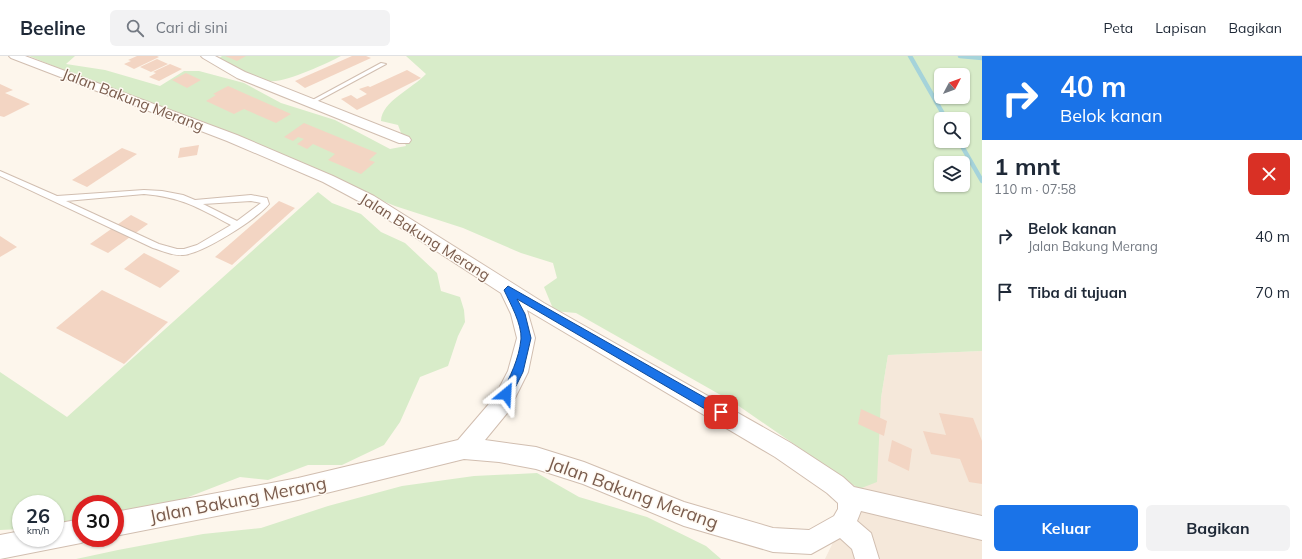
<!DOCTYPE html>
<html lang="id">
<meta charset="utf-8">
<style>
:root{--surface:#fff;--page:#f2f2f3;--text:#1f2937;--muted:#747a83;--line:#e0e1e3;--accent:#1a73e8}
body{margin:0;font-family:Mulish,sans-serif;background:var(--page);color:var(--text);height:100vh;display:flex;flex-direction:column;font-size:15px;white-space:nowrap}
*{box-sizing:border-box;margin:0}
p{font-size:13px;color:var(--muted)}
.icon{flex:none;width:22px;height:22px;fill:none;stroke:currentColor;stroke-width:2;stroke-linecap:round;stroke-linejoin:round}
.map{position:relative;flex:1;overflow:hidden}
.panel{display:flex;flex-direction:column;background:var(--surface);width:320px}
.panel>*{flex:none}
.top-card{background:#1a73e8;color:#fff;overflow:hidden}
.needle{width:26px;rotate:49deg}
.tools{position:absolute;left:934px;top:12px;display:grid;gap:8px}
.tools a{display:grid;place-items:center;width:36px;height:36px;border-radius:6px;background:var(--surface);box-shadow:0 1px 3px #0004;font-size:20px}
.speed{position:absolute;left:12px;top:439px;display:flex;gap:8px;font-size:20px;font-weight:700;text-align:center}
.speed>*{display:grid;place-content:center;width:52px;height:52px;border-radius:50%;background:var(--surface);box-shadow:0 1px 3px #0004;line-height:1}
.speed small{font-size:10px;font-weight:400}
.speed .limit{border:6px solid #d22;background:#fff;color:#111}
.pin{position:absolute;display:grid;place-items:center;width:34px;height:34px;color:#fff;margin:-17px;border-radius:8px;box-shadow:0 2px 6px #0006}
.me{position:absolute;width:44px;margin:-22px;rotate:27deg;stroke-linejoin:round;filter:drop-shadow(0 0 3px #0008)}
.turn{display:flex;align-items:center;gap:14px;height:84px;padding:0 12px;font-size:18px}
.turn .icon{width:52px;height:52px;stroke-width:2.5}
.turn b{display:block;font-size:28px;line-height:34px}
.round{display:grid;place-items:center;flex:none;width:42px;height:42px;border-radius:6px;background:var(--page)}
.head{display:flex;align-items:center;justify-content:space-between;height:68px;padding:0 12px}
h1{font-size:24px;font-weight:700;line-height:30px}
.button{display:flex;gap:8px;margin-top:auto;padding:8px 12px}
.button a{flex:1;height:46px;border-radius:6px;background:var(--accent);color:#fff;font-size:16px;font-weight:700;line-height:46px;text-align:center}
.button a+a{background:var(--page);color:var(--text)}
ul{padding:0;list-style:none}
li{display:flex;align-items:center;gap:12px;height:56px;padding:0 12px}
li div{flex:1}
li b{display:block;font-size:15px}
li em{font-style:normal}
header{display:flex;align-items:center;gap:24px;box-sizing:border-box;height:56px;padding:0 20px;background:var(--surface);border-bottom:1px solid var(--line)}
header strong{font-size:19px}
nav{display:flex;gap:22px;margin-inline-start:auto;font-size:14px}
.search{width:280px;height:36px;background:var(--page);display:flex;align-items:center;gap:10px;box-sizing:border-box;padding:0 14px;border-radius:6px;color:var(--muted);font-size:15px}
main{display:flex;flex:1;min-height:0}
.map>svg:first-child{display:block}
.residential{fill:#f5e8da}
.green{fill:#d8ecc9;fill-rule:evenodd}
.lines{fill:none;stroke-linecap:round;stroke-linejoin:round}
.stream{stroke:#a5d3da;stroke-width:4.5}
.building{fill:#f3d5c3}
.lane-casing{stroke:#d1beb0;stroke-width:2}
.street-casing{stroke:#d1beb0;stroke-width:2}
.lane{fill:#fff;fill-rule:evenodd}
.street{fill:#fff;fill-rule:evenodd}
.route{fill:#1a73e8;stroke:#114b97}
.labels{text-anchor:middle;stroke-width:3;stroke-linejoin:round;paint-order:stroke}
.street-label{font-size:15px;fill:#7a5c4d;stroke:#fffaf3}
.near-street-label{font-size:18px;fill:#7a5c4d;stroke:#fffaf3}
</style>
<header>
<strong>Beeline</strong>
<div class="search"><svg class="icon" aria-label="search" viewBox="0 0 24 24"><circle cx="10" cy="10" r="6"/><path d="M15 15l6 6"/></svg>Cari di sini</div>
<nav><a>Peta</a><a>Lapisan</a><a>Bagikan</a></nav>
</header>
<main>
<div class="map">
<svg width="982" height="503" viewBox="0 0 982 503">
<rect width="100%" height="100%" fill="#fdf6ec"/>
<polygon class="residential" points="982,295 982,503 825,503 859,433 881,342 888,299"/>
<g class="green">
<path d="M29,0H75L66,8L105,14L160,30L184,15H199L244,27L281,47L335,64L390,93L406,90L398,69L381,65C382,45 412,33 426,18L406,0H982V295L888,299L881,342L877,426L859,433L733,346L576,257L554,255L544,231L557,222L553,207L521,197L463,172L395,150ZM941,19H963V41H941ZM941,63H963V85H941ZM941,107H963V129H941Z"/>
<path d="M222,0H341C328,7 283,28 269,25C251,21 235,10 218,3Z"/>
<polygon points="318,136 332,147 361,158 381,176 405,187 437,217 441,235 460,241 464,254 465,266 458,280 448,310 420,321 400,366 384,389 342,409 308,409 268,424 240,421 168,449 115,459 115,448 81,448 81,465 55,469 55,448 21,448 21,473 0,474 0,316 67,361"/>
<polygon points="537,417 579,441 647,461 706,490 721,503 76,503 118,494 203,478 261,472 328,450 402,430 474,420"/>
</g>
<g class="lines">
<g class="stream">
<polyline points="910,0 946,63"/>
<polyline points="960,0 982,2"/>
<polyline points="959,85 982,125"/>
</g>
</g>
<g class="building">
<polygon points="137,0 157,0 159,1 134,13 124,8 131,5 128,4"/>
<polygon points="225,0 246,0 237,5"/>
<polygon points="352,0 366,0 371,2 305,32 295,25"/>
<polygon points="157,3 168,8 151,16 140,11"/>
<polygon points="170,8 182,13 159,25 149,21 156,17 153,16"/>
<polygon points="407,14 421,22 357,54 341,43 351,39 357,43 367,38 359,33 368,30 370,31"/>
<polygon points="186,17 201,24 187,32 172,24"/>
<polygon points="0,28 13,34 5,37 30,48 4,61 0,60"/>
<polygon points="228,30 291,58 276,67 244,53 234,58 206,45 216,39 213,38"/>
<polygon points="304,67 377,97 369,104 375,106 361,118 328,104 335,98 313,88 307,93 297,88 304,83 298,81 293,85 284,81"/>
<polygon points="199,89 197,99 178,102 180,92"/>
<polygon points="122,92 137,98 87,131 72,124"/>
<polygon points="279,145 295,152 232,209 215,201"/>
<polygon points="131,159 148,168 108,197 90,188"/>
<polygon points="0,180 17,191 0,201"/>
<polygon points="144,197 180,215 160,232 124,213"/>
<polygon points="102,234 168,266 124,308 56,272"/>
<polygon points="861,353 887,365 884,380 858,368"/>
<polygon points="939,357 973,362 982,385 982,428 969,426 960,403 931,398 923,375 946,379"/>
<polygon points="892,384 912,393 909,415 888,405"/>
</g>
<g class="lines">
<defs>
<g id="lane">
<polygon points="381,7 386,8 312,48 307,47"/>
<path d="M0,115L57,140L144,134L162,135L183,139L195,144L251,139L267,142L269,148C257,163 202,198 183,199C173,200 163,195 153,192L0,120ZM144,138C181,141 199,152 231,169L197,189L184,193H177L159,188L66,145ZM251,145L261,147L237,165L203,148Z"/>
</g>
<g id="street">
<path d="M9,0H25L237,79L333,120L374,140L544,247L791,387L843,421L854,431L982,460V484L861,455L857,465L871,477L879,503H855L852,493L840,482L811,498L773,496L684,470L583,428L536,413L499,406L464,403L298,444L115,480V456L298,422L458,384L494,342L508,315L517,282L511,258L501,237L364,148L323,126L227,85L11,2ZM527,254L775,401L827,437L838,447V453L834,460L809,474L773,472L684,446L584,406L536,391L485,384L508,356L528,316L535,282Z"/>
<polygon points="201,0 215,0 245,16 409,81 411,84 409,87 399,87 237,22 203,2"/>
<polygon points="81,463 81,482 90,482 89,483 81,487 0,503 0,479 21,475 21,482 55,482 55,468"/>
</g>
</defs>
<use href="#lane" class="lane-casing"/>
<use href="#street" class="street-casing"/>
<use href="#lane" class="lane"/>
<use href="#street" class="street"/>
</g>
<path class="route" d="M508,230L725,353L726,356L725,360L721,361L717,360L517,243L525,258L531,282L523,316L510,342L506,343L503,342L501,338C510,321 519,303 521,283C522,268 510,247 504,234Z"/>
<g class="labels">
<g class="street-label">
<text transform="translate(133 44) rotate(21)" y="5">Jalan Bakung Merang</text>
<text transform="translate(425 181) rotate(32)" y="5">Jalan Bakung Merang</text>
</g>
<g class="near-street-label">
<text transform="translate(633 437) rotate(20)" y="6">Jalan Bakung Merang</text>
<text transform="translate(238 444) rotate(-11)" y="6">Jalan Bakung Merang</text>
</g>
</g>
</svg>
<div class="tools">
<a><svg class="needle" viewBox="-14 -14 28 28"><path d="M0-13l5 13h-10z" fill="#e53935"/><path d="M0 13l5-13h-10z" fill="#747a83"/></svg></a>
<a><svg class="icon" aria-label="search" viewBox="0 0 24 24"><circle cx="10" cy="10" r="6"/><path d="M15 15l6 6"/></svg></a>
<a><svg class="icon" aria-label="layers" viewBox="0 0 24 24"><path d="M12 4l9 5-9 5-9-5zM3 14l9 5 9-5"/></svg></a>
</div>
<div class="speed"><div>26<small>km/h</small></div><div class="limit">30</div></div>
<div class="pin" style="left:721px;top:356px;background:#d93025"><svg class="icon" aria-label="arrive" viewBox="0 0 24 24"><path d="M6 21V4h12l-3 4 3 4H6"/></svg></div>
<svg class="me" style="left:506px;top:338px" viewBox="-20 -20 40 40"><path d="M0-17L14 15 0 8-14 15z" fill="#1a73e8" stroke="#fff" stroke-width="4"/></svg>
</div>
<section class="panel">
<div class="top-card">
<div class="turn"><svg class="icon" aria-label="right" viewBox="0 0 24 24"><path d="M7 20v-9h11M14 6l5 5-5 5"/></svg><div><b>40 m</b>Belok kanan</div></div>
</div>
<div class="head"><div><h1>1 mnt</h1><p>110 m · 07:58</p></div><a class="round" style="background:#d93025;color:#fff"><svg class="icon" aria-label="close" viewBox="0 0 24 24"><path d="M6 6l12 12M18 6L6 18"/></svg></a></div>
<ul>
<li><svg class="icon" aria-label="right" viewBox="0 0 24 24"><path d="M7 20v-9h11M14 6l5 5-5 5"/></svg><div><b>Belok kanan</b><p>Jalan Bakung Merang</p></div><em>40 m</em></li>
<li><svg class="icon" aria-label="arrive" viewBox="0 0 24 24"><path d="M6 21V4h12l-3 4 3 4H6"/></svg><div><b>Tiba di tujuan</b></div><em>70 m</em></li>
</ul>
<div class="button"><a>Keluar</a><a>Bagikan</a></div>
</section>
</main>
